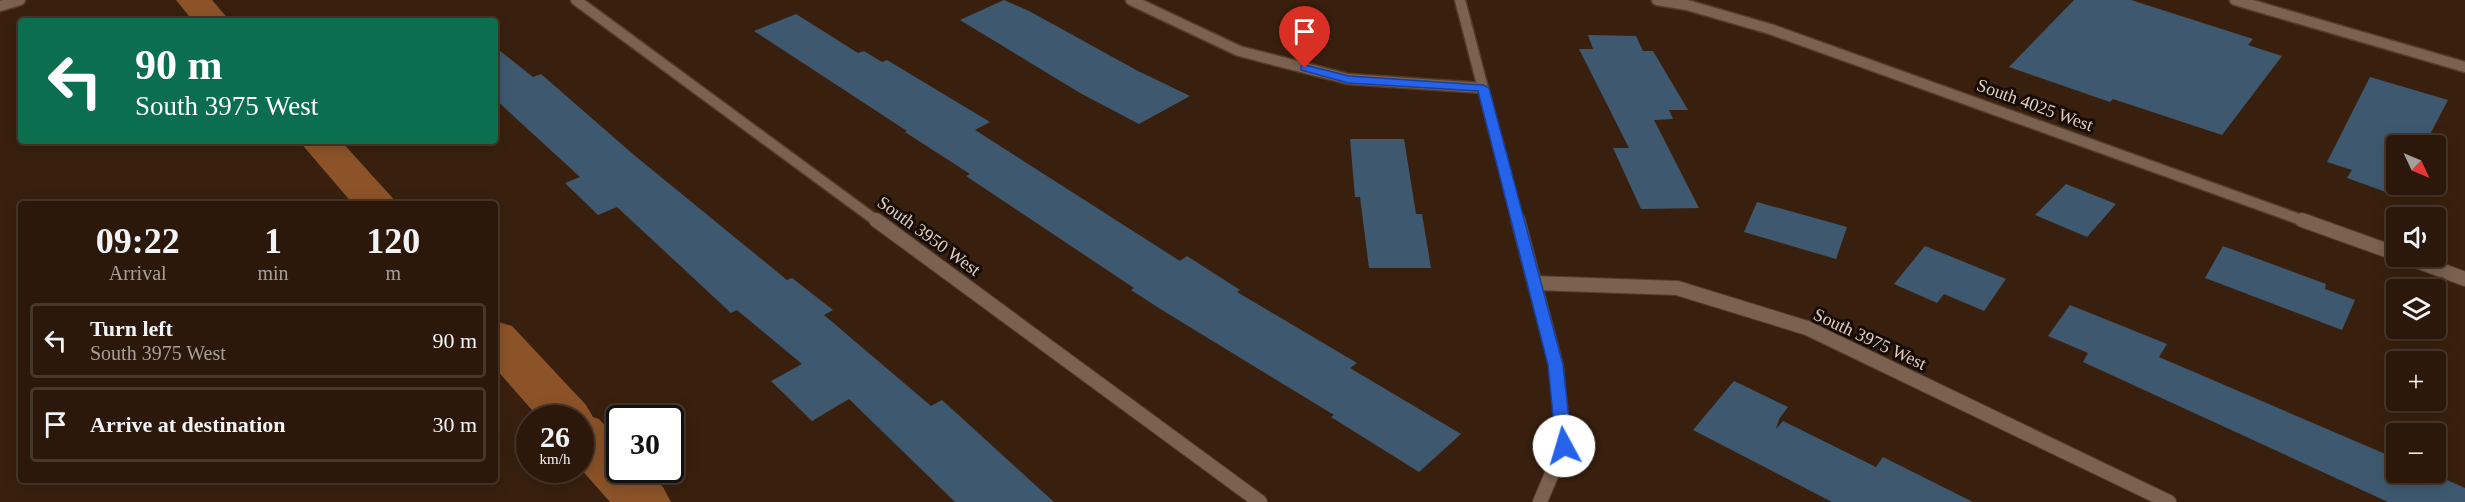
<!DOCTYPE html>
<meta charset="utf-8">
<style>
:root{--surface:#2b180a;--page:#372518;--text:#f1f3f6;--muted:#a6a09c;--line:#47372b}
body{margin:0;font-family:"Times New Roman",serif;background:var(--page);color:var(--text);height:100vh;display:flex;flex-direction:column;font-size:22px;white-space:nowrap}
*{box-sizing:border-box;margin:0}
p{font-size:20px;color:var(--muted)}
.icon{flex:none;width:33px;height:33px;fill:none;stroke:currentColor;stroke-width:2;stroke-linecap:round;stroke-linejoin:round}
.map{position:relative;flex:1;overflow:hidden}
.details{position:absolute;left:18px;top:201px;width:480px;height:282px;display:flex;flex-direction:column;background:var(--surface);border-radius:6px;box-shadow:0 3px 15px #0003,0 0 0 2px var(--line)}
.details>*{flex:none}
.top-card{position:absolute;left:18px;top:18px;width:480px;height:126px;border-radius:6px;box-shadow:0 3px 15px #0003,0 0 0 2px var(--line);background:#0b6e4f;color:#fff;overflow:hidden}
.needle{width:39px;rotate:134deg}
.controls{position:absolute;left:2386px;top:135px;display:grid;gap:12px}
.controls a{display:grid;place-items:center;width:60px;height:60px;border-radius:6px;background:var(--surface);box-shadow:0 3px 15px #0003,0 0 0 2px var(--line);font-size:30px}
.speed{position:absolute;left:516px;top:405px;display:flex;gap:12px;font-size:30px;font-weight:700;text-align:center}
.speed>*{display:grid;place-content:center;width:78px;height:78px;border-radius:50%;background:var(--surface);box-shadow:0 3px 15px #0003,0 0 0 2px var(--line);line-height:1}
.speed small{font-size:15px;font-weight:400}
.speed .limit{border:3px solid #111;border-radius:9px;background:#fff;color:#111}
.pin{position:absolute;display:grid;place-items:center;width:51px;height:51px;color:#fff;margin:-62px -26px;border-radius:50% 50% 50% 0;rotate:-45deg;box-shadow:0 0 6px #0007}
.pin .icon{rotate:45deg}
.me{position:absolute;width:66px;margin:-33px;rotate:354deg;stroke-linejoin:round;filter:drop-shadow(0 0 4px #0008)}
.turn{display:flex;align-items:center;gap:21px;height:126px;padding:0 18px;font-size:27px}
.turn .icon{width:78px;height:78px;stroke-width:2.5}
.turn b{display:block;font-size:42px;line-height:51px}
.eta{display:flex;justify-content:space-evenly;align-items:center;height:102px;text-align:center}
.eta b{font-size:36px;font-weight:700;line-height:42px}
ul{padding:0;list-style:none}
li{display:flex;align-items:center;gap:18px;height:75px;margin:0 12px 9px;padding:0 6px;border:3px solid var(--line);border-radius:6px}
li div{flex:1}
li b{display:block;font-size:22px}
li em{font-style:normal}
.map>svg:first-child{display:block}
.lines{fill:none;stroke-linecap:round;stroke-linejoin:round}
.canal{fill:#8c5328;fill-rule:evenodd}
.building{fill:#3e596f}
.minor-far1-casing{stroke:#543c2b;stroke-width:13}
.minor-casing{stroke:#543c2b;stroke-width:16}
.tertiary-casing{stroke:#543c2b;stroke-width:13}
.minor-far1{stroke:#7b6150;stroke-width:10}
.minor{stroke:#7b6150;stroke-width:14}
.tertiary{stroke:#7b6150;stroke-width:10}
.route{fill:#2563eb;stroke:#184099;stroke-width:1.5}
.labels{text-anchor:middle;stroke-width:6;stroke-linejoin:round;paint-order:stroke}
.street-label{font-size:18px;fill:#dfcec3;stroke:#180d06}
</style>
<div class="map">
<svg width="2465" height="502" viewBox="0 0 2465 502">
<rect width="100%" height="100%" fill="#39200e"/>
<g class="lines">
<g class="canal">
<polygon points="176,0 212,0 230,21 193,21"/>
<polygon points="299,141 341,141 398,204 353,204"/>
<polygon points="495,321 512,326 586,405 593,417 599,419 620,441 620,470 646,470 663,487 671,502 610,502 580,468 580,418 539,418 495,368"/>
</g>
</g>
<g class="building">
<polygon points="1004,0 1029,11 1138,71 1190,96 1139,124 1080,93 960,20"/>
<polygon points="2074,0 2131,0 2253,39 2248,45 2282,56 2222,135 2113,99 2110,102 2009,67"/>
<polygon points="796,14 858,53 864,51 882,62 887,60 990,122 975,130 1180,261 1187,256 1240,290 1237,292 1357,363 1350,368 1461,434 1419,472 1331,417 1334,415 1162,310 1131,290 1134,288 966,176 970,174 905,132 907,131 754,31"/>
<polygon points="1588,35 1636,36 1643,51 1653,51 1688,110 1669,110 1673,119 1654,120 1699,208 1641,209 1613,148 1629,148 1579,49 1593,49"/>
<polygon points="495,47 533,77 541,74 634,155 787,280 792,278 833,310 824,315 931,406 942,400 1054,502 955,502 849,399 812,421 771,381 802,364 737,310 731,313 617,207 598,215 565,183 580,177 495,99"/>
<polygon points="2370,77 2448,100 2424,146 2397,146 2397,184 2403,184 2397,196 2347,178 2352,170 2327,162"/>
<polygon points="1350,139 1404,139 1416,214 1422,214 1431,268 1369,268 1360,197 1355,197"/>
<polygon points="2066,184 2116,204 2087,237 2035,215"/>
<polygon points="1757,202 1847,227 1836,259 1744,232"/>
<polygon points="1925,246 2006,279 1984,311 1944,294 1937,303 1894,284"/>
<polygon points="2223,246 2326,284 2325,289 2355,300 2342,330 2205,278"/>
<polygon points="2070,305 2167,344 2159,357 2397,459 2397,472 2429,472 2465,488 2465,502 2388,502 2083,362 2088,353 2048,336"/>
<polygon points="1734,381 1788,407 1779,419 1776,429 1783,421 1876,467 1883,457 1973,502 1832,502 1693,430"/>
</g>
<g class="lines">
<defs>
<g id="minor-far1">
<polyline points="576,0 878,222"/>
<polyline points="1131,0 1239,51 1348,79 1483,88"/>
<polyline points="1460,0 1518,222"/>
<polyline points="1657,0 1687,5 1770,29 2307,222"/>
<polyline points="2235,0 2465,67"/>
</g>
<g id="minor">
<polyline points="876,220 1260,502"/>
<polyline points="1518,220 1556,365 1564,445 1540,502"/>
<polyline points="2302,220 2397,254"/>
<polyline points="2403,256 2465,279"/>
<polyline points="1534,283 1677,288 1807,328 2169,502"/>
</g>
<polyline id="tertiary" points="0,6 20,0"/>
</defs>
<use href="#minor-far1" class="minor-far1-casing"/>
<use href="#minor" class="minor-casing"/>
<use href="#tertiary" class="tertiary-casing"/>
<use href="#minor-far1" class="minor-far1"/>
<use href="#minor" class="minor"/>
<use href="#tertiary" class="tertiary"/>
</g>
<polygon class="route" points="1305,65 1349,76 1483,85 1489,88 1563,365 1572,446 1570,450 1558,450 1556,446 1548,365 1478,91 1348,83 1301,70 1301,66"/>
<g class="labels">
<g class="street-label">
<text transform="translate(2035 105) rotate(20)" y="6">South 4025 West</text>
<text transform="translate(929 236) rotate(36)" y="6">South 3950 West</text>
<text transform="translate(1870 339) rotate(25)" y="6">South 3975 West</text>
</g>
</g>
</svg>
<div class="controls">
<a><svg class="needle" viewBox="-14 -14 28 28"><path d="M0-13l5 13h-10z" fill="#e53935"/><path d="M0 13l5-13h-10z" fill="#a6a09c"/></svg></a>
<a><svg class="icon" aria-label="sound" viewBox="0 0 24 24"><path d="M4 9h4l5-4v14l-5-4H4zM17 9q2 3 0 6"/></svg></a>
<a><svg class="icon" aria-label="layers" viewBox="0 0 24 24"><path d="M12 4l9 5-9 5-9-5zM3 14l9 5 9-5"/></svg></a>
<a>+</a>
<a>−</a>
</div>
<div class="speed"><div>26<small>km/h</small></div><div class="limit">30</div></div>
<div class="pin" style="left:1305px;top:68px;background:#d93025"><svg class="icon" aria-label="arrive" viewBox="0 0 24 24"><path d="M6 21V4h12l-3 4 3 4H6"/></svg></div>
<svg class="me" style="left:1564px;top:446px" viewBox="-20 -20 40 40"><circle r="19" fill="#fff"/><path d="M0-13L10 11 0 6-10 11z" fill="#2563eb"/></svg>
<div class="top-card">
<div class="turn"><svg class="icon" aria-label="left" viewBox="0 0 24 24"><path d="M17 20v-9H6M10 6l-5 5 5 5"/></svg><div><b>90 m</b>South 3975 West</div></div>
</div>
<section class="details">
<div class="eta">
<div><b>09:22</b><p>Arrival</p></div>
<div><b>1</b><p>min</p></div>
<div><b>120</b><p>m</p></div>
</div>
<ul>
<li><svg class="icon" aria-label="left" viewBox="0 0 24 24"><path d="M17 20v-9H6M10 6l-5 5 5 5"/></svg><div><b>Turn left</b><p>South 3975 West</p></div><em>90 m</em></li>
<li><svg class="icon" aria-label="arrive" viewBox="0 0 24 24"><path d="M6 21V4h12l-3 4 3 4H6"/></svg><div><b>Arrive at destination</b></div><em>30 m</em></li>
</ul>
</section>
</div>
